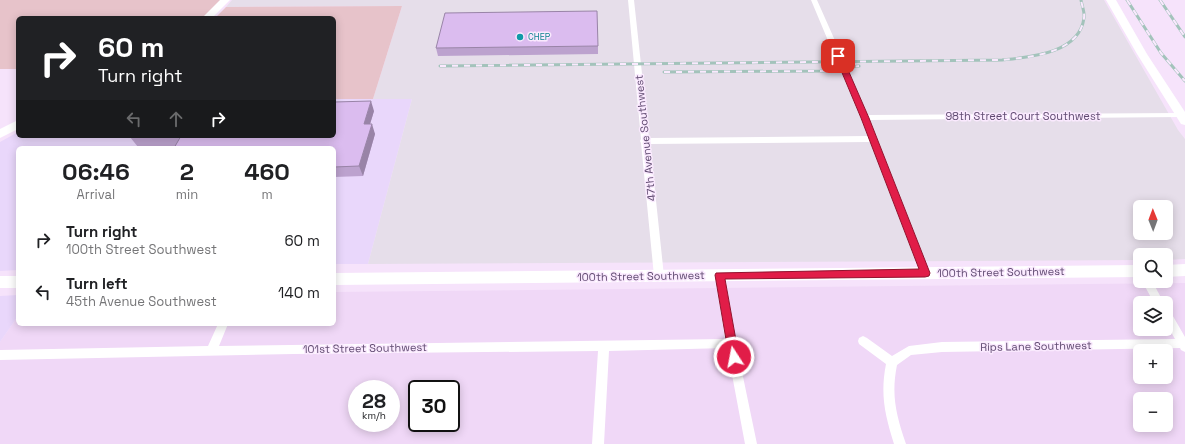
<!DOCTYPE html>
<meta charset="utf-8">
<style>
:root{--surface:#fff;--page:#f2f2f2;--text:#202124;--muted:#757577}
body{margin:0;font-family:"Space Grotesk",sans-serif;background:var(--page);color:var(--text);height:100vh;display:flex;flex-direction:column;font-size:15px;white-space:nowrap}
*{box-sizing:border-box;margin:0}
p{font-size:13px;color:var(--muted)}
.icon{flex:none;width:22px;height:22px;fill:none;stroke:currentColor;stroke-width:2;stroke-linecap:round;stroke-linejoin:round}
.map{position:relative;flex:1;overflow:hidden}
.side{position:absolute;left:16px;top:146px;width:320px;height:180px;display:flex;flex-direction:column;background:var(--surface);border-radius:6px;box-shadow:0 2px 10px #0003}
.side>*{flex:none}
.banner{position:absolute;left:16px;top:16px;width:320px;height:122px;border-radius:6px;box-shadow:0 2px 10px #0003;background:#202124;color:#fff;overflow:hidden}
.needle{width:26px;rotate:359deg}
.tools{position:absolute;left:1133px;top:200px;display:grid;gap:8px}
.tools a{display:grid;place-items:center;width:40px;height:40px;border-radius:6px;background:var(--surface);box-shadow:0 2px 10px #0003;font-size:20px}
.speed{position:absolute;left:348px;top:380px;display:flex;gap:8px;font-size:20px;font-weight:700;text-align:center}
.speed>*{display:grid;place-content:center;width:52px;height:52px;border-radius:50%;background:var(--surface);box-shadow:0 2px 10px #0003;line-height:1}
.speed small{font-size:10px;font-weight:400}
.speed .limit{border:2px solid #111;border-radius:6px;background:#fff;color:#111}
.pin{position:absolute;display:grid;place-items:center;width:34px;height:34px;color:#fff;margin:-17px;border-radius:8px;box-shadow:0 2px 6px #0006}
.me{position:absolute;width:44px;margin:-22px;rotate:349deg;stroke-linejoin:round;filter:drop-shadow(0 0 3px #0008)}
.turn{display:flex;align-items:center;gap:14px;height:84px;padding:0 16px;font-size:18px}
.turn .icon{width:52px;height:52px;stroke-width:2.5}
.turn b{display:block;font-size:28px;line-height:34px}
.lanes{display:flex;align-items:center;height:38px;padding:0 16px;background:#0003;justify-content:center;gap:20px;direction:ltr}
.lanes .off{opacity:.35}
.eta{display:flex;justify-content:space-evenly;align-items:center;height:68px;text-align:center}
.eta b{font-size:24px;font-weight:700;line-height:28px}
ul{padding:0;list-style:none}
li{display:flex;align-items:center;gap:12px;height:52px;padding:0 16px}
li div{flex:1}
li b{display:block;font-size:15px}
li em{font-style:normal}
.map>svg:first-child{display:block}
.residential{fill:#f0d8f7;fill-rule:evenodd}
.commercial{fill:#e9d7fb}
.industrial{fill:#e6deea;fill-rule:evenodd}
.green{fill:#e7c3ca}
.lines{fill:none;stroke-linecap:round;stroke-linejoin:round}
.street{fill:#fff;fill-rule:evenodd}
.secondary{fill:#fff;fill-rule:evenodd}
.rail-casing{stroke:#a3c3bb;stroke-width:3}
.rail{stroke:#fae9fe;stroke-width:2;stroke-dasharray:6;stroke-linecap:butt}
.wall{fill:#bca2ce}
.shaded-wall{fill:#9984a7}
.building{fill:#dbbcef;stroke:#9984a7}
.route{fill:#e11d48;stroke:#92132f}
.culture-dot{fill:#0f9aa8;stroke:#fae9fe;stroke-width:1.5}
.labels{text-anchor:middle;stroke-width:3;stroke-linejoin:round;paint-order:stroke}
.far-culture-label{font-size:9px;fill:#0d838f;stroke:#fae9fe;text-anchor:start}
.street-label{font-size:11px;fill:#604b71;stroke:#fae9fe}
</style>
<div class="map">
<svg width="1185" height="444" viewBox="0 0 1185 444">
<rect width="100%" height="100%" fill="#f6e3fb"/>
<path class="residential" d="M1185,283V444H0V342L18,316V324H334V292ZM1140,303H1166V329H1140ZM1140,351H1166V377H1140ZM357,389H391V423H357ZM417,389H451V423H417ZM1140,399H1166V425H1140Z"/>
<g class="commercial">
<polygon points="334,99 412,99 368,264 334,264 334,148 18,148 18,270 0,271 0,142 18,132 18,136 334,136"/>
<polygon points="18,295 18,316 0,342 0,296"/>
</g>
<path class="industrial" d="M232,0H1104L1178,130L1185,139V259L1166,260V255H1140V260L368,264L412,99H373L402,6L226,7ZM1140,207H1166V233H1140Z"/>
<g class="green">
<polygon points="0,0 225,0 207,18 18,18 18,69 0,69"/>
<polygon points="402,6 373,99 334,99 334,18 215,18 226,7"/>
</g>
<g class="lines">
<g class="street">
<polygon points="628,0 634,0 649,138 868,136 811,0 817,0 868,115 1180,113 1184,115 1180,117 870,120 930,273 928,276 925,277 922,276 920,273 870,142 650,144 664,276 662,279 659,280 656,279 654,276 641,143 640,141 641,139"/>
<polygon points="720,271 723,272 725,275 736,343 757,444 745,444 727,348 609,351 604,444 592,444 598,351 293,354 0,360 0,350 208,346 218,324 228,324 219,346 725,339 715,275 717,272"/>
<polygon points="1142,281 1152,281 1164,303 1154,303"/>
<path d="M1166,310L1170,311L1185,337V352L1181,350L1180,348L942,352L911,355L897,365C891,395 896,415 906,444H894C885,415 880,395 886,364L859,344L858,341L859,338L863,336L867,338L892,356L909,346L942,342L1175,339L1166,323Z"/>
</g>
<g class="secondary">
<polygon points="220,0 230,0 212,18 202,18"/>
<polygon points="1106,0 1116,0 1147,54 1185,112 1185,125 1181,124 1137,54"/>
<polygon points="18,120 18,129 0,138 0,129"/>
<polygon points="1185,264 1185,276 1166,277 1166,265"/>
<polygon points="1140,265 1140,277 334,285 334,273"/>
<rect x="0" y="276" width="18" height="12"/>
</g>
<defs>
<g id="rail">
<polyline points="1127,0 1161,53 1185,81"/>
<polyline points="1160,0 1185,37"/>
<path d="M440,66L1002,60C1030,57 1079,54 1084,18C1085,13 1082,6 1081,0"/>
<polyline points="664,72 823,71 859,66"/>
</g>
</defs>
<use href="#rail" class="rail-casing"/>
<use href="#rail" class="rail"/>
</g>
<g class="wall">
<polygon points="598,46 598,54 438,56 436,48"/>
<polygon points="374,111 370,124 375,134 363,176 334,177 334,148 175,147 138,147 130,137"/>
</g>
<g class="shaded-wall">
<polygon points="371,101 374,111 367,134 364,124"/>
<polygon points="372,124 375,134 363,176 359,166"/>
</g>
<g class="building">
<polygon points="597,11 598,46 436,48 445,13"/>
<polygon points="371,101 364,124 372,124 359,166 334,167 334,148 174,148 181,136 130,137 131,136 334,136 334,102"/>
</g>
<polygon class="route" points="838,54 842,56 869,118 930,273 929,276 925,277 725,279 739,357 738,361 734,362 730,361 729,357 715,275 716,273 919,269 861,118 835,56"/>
<circle class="culture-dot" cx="520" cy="37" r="4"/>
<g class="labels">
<g class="far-culture-label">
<text x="528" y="40">CHEP</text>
</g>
<g class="street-label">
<text x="1023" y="120">98th Street Court Southwest</text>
<text transform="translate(645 138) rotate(-96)" y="4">47th Avenue Southwest</text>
<text transform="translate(1001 272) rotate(-1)" y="4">100th Street Southwest</text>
<text transform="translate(641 276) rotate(-1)" y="4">100th Street Southwest</text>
<text transform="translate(1036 346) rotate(-1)" y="4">Rips Lane Southwest</text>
<text transform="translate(365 348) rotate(-1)" y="4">101st Street Southwest</text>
</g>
</g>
</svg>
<div class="tools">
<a><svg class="needle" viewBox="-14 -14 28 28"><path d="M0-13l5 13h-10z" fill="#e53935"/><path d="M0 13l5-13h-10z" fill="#757577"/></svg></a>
<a><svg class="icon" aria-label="search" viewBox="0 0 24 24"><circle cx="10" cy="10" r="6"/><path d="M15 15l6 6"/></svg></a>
<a><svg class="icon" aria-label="layers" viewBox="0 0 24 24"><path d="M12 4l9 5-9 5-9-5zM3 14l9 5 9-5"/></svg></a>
<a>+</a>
<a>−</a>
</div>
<div class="speed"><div>28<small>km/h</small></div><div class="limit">30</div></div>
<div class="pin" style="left:838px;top:56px;background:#d93025"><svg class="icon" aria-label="arrive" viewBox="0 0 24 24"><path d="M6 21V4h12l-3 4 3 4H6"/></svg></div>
<svg class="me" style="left:734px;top:357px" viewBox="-20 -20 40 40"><circle r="17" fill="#e11d48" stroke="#fff" stroke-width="3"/><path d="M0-11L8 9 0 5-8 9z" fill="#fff"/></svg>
<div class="banner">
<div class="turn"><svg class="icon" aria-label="right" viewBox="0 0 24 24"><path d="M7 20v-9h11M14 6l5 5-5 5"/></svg><div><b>60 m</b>Turn right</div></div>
<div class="lanes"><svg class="icon off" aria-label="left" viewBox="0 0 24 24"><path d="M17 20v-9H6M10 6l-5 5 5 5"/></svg><svg class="icon off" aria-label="ahead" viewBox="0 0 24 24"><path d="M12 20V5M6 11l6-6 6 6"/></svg><svg class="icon" aria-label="right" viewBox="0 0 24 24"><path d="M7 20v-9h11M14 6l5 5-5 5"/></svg></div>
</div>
<section class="side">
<div class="eta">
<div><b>06:46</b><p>Arrival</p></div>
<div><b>2</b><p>min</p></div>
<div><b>460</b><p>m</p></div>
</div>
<ul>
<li><svg class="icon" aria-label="right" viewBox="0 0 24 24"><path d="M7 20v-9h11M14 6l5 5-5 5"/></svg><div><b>Turn right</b><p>100th Street Southwest</p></div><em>60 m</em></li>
<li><svg class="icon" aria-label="left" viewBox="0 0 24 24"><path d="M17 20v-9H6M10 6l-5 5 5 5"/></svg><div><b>Turn left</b><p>45th Avenue Southwest</p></div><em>140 m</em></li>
</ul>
</section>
</div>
